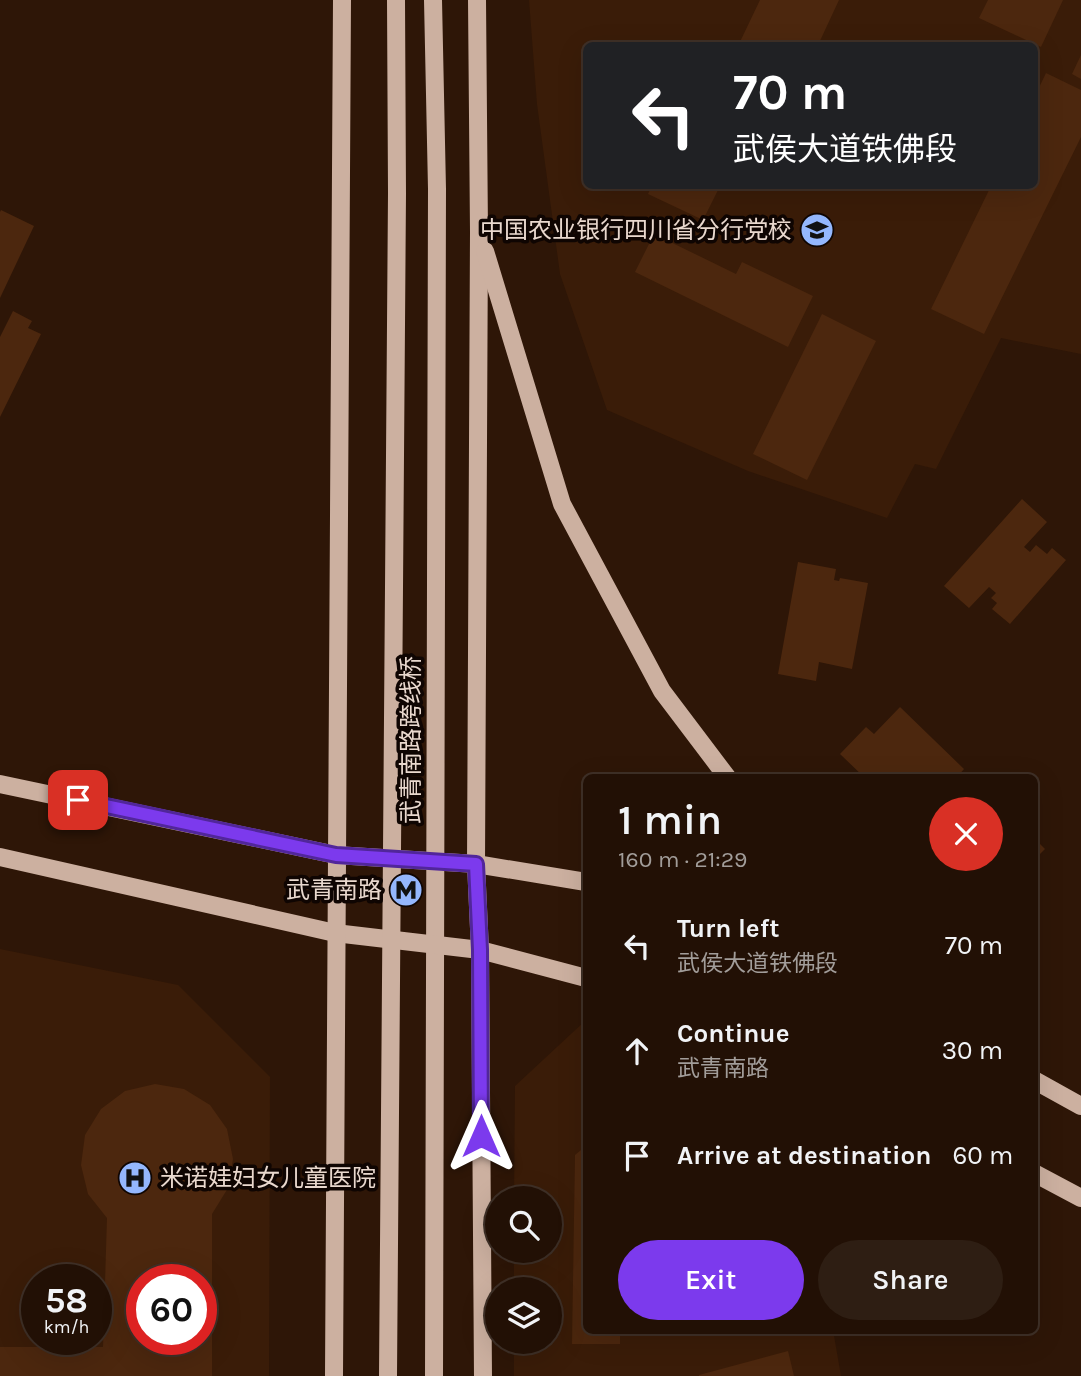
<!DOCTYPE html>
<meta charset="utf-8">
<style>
:root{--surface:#221005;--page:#2e1e13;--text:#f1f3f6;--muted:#a29d9a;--line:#3f3027;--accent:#7c3aed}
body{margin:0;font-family:Karla,"Noto Sans SC",sans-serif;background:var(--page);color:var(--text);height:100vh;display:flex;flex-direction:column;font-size:26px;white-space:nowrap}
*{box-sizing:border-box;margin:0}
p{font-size:23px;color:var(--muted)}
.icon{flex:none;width:38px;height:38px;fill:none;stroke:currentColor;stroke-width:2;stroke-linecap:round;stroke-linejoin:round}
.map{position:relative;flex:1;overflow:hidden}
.drawer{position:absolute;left:583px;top:774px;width:455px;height:560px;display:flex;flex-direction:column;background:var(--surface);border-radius:10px;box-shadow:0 7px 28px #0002,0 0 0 2px var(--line)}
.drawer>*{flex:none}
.banner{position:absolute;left:583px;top:42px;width:455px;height:147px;border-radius:10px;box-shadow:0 7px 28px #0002,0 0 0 2px var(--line);background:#202124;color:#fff;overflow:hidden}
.controls{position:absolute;left:485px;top:1186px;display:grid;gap:14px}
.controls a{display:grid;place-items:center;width:77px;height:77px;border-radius:50%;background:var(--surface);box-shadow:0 7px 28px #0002,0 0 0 2px var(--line);font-size:35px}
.speed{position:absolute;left:21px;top:1264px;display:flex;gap:14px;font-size:35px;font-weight:700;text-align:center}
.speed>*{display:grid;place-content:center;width:91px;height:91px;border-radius:50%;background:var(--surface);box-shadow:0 7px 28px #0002,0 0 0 2px var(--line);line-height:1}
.speed small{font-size:18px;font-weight:400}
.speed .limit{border:10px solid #d22;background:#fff;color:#111}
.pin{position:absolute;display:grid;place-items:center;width:60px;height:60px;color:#fff;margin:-30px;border-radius:14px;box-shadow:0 4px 10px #0006}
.me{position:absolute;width:77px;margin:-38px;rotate:0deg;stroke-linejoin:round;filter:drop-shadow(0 0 5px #0008)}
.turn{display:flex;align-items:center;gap:24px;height:147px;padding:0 35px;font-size:32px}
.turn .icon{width:91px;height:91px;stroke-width:2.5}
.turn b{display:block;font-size:49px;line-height:60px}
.round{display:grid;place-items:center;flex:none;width:74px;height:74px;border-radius:37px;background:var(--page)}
.overview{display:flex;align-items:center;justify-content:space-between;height:119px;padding:0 35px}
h1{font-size:42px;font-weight:600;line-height:52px}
.cta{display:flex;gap:14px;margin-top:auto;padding:14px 35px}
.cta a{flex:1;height:80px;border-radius:42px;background:var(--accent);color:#fff;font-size:28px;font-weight:600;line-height:80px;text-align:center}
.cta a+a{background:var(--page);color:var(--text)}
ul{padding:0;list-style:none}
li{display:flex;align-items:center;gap:21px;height:105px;padding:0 35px}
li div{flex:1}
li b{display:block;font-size:26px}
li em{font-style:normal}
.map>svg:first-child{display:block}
.built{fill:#3a1c08;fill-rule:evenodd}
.building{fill:#4c270e;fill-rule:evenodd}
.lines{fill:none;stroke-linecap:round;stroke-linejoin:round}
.primary{stroke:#ccb0a0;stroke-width:18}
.route-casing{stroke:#51269a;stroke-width:18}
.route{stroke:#7c3aed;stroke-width:12}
.labels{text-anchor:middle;stroke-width:7;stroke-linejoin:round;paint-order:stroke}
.poi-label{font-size:24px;fill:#e9d8ce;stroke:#0f0502;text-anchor:end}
.street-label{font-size:24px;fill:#e9d8ce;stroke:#0f0502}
</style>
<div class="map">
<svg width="1081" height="1376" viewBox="0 0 1081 1376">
<rect width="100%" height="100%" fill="#2e1607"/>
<g class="built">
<path d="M529,0H1081V354L1001,338L936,469L915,464L887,518L748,471L607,410L560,274L537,104ZM586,46H1034V186H586Z"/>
<path d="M0,949L178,985L270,1077L269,1376H0ZM37,1279H96V1339H37ZM142,1279H201V1339H142Z"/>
<polygon points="586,1020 586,1330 833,1330 841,1376 514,1376 514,1342 550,1342 550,1290 514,1290 514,1251 550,1251 550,1199 514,1199 515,1086"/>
</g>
<g class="building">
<polygon points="760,0 839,0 819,43 824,46 738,46"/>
<polygon points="988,0 1063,0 1041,47 979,18"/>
<polygon points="1081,55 1081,79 1072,74"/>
<polygon points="1046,73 1081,90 1081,137 984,334 931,309 991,186 1034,186 1034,98"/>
<polygon points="652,186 720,186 703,220 648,194"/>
<polygon points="1,210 34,226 0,298 0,212"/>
<polygon points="654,234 736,274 742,262 813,296 788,347 635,272"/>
<polygon points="13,311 32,321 28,328 41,334 0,417 0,337"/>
<polygon points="822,314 876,341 807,480 753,454"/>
<polygon points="1022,499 1047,522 1024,547 1030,552 1036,545 1047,554 1052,548 1066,560 1010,624 992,609 997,603 991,598 996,593 989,587 969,608 944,586"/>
<polygon points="798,562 836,569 834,580 839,581 840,578 868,583 852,669 819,662 816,681 778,674"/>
<polygon points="900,707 964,769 957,777 864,777 840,754 866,727 874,734"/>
<polygon points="1034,838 1045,849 1034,860"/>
<path d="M155,1084L184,1089L210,1105L227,1129L233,1159L228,1188L212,1214V1376H0V1347H103L107,1218L88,1194L81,1165L85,1135L101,1109L125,1091ZM142,1279H201V1339H142Z"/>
<polygon points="586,1146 586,1330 620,1330 620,1344 572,1344 575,1155"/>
<polygon points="788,1351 794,1376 699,1376 699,1375"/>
</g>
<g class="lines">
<g class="primary">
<polyline points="433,0 437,189 434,1376"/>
<polyline points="477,0 479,232 476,864 480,950 483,1376"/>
<polyline points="485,251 562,504 662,691 727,777"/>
<polyline points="0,784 336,855 476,864 586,882"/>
<polyline points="0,857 335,933 480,950 586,978"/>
<polyline points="1034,1080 1081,1106"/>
<polyline points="1034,1173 1081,1198"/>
<polyline points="334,1376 342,0"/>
<polyline points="388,1376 397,193 396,0"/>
</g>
</g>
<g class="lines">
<defs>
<polyline id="route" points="78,800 336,855 476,864 480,950 481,1136"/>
</defs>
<use href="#route" class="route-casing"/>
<use href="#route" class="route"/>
</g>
<defs>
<symbol id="school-disc" viewBox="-11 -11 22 22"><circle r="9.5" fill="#94b7fd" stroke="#0f0502"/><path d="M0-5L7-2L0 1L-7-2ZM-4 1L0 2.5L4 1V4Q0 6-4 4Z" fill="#111"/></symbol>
<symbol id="metro-disc" viewBox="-11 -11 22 22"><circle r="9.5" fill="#94b7fd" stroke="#0f0502"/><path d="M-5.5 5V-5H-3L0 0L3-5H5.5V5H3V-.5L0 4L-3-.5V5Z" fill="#111"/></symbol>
<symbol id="hospital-disc" viewBox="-11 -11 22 22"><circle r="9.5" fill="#94b7fd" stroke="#0f0502"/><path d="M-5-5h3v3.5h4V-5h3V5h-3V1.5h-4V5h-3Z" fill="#111"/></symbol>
</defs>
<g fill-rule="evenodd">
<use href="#school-disc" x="798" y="211" width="38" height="38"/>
<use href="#metro-disc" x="387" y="871" width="38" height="38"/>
<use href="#hospital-disc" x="116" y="1159" width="38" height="38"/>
</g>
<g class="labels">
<g class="poi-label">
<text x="792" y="238">中国农业银行四川省分行党校</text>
<text x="382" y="898">武青南路</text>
<text x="160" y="1186" text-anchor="start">米诺娃妇女儿童医院</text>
</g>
<g class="street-label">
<text transform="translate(411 740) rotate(-90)" y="8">武青南路跨线桥</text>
</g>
</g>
</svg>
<div class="controls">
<a><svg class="icon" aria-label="search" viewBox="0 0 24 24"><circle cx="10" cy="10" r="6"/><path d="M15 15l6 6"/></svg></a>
<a><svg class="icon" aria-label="layers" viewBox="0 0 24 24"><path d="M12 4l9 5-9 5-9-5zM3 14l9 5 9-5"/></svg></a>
</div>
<div class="speed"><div>58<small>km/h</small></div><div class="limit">60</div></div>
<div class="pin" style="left:78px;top:800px;background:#d93025"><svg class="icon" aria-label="arrive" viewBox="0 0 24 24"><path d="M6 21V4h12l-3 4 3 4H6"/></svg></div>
<svg class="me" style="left:481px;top:1136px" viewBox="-20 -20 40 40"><path d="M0-17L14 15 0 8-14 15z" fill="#7c3aed" stroke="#fff" stroke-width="4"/></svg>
<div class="banner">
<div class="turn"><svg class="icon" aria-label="left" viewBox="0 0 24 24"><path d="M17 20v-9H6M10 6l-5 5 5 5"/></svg><div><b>70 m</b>武侯大道铁佛段</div></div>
</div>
<section class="drawer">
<div class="overview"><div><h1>1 min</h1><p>160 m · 21:29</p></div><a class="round" style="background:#d93025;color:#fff"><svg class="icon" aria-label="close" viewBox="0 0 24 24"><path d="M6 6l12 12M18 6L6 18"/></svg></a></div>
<ul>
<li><svg class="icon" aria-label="left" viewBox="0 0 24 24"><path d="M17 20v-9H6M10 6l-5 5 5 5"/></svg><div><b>Turn left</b><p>武侯大道铁佛段</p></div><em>70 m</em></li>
<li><svg class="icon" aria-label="ahead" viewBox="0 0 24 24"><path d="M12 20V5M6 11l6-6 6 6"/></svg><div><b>Continue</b><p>武青南路</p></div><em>30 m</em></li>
<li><svg class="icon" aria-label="arrive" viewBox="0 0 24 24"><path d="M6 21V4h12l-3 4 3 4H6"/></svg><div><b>Arrive at destination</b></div><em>60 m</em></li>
</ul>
<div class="cta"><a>Exit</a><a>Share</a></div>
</section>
</div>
